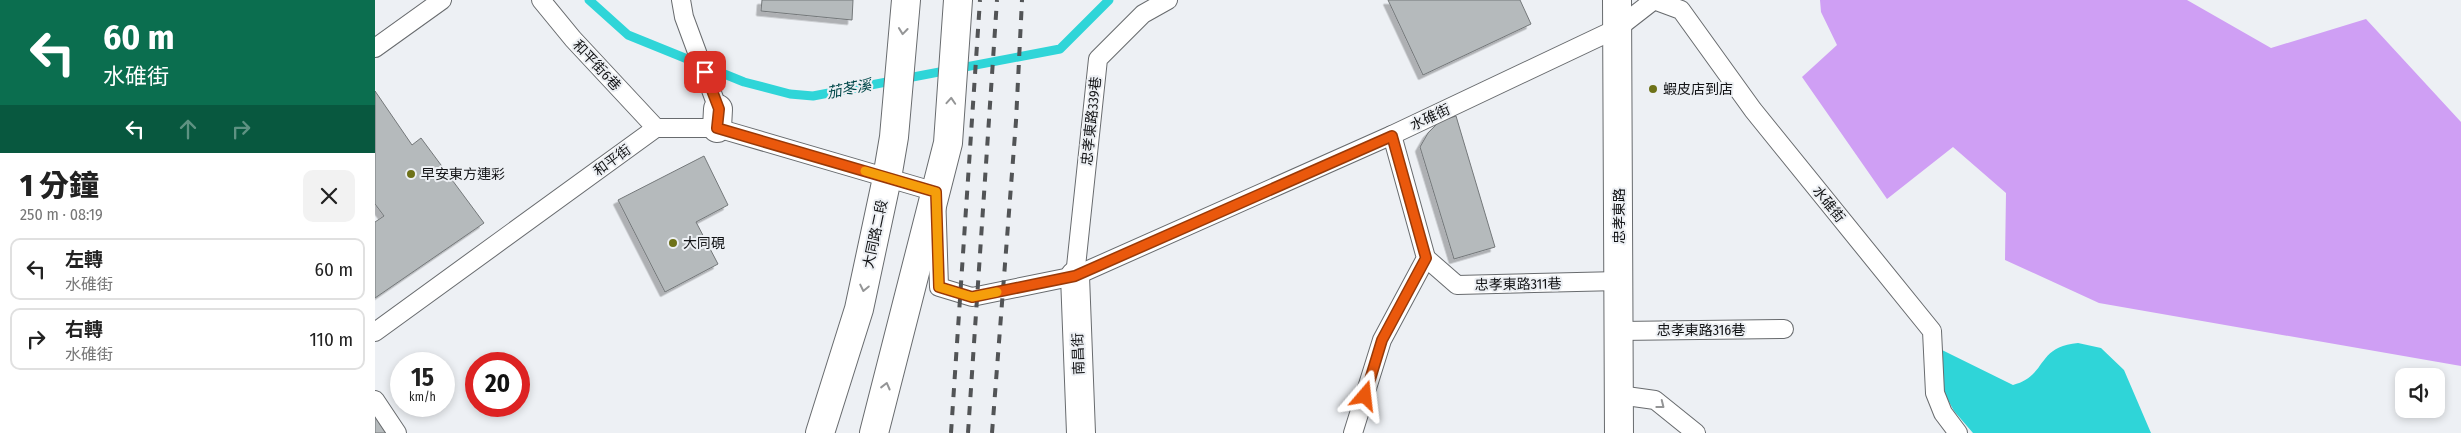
<!DOCTYPE html>
<html lang="zh-TW">
<meta charset="utf-8">
<style>
:root{--surface:#fff;--page:#f2f2f2;--text:#222;--muted:#767676;--line:#e0e0e0}
body{margin:0;font-family:"Fira Sans Condensed","Noto Sans TC",sans-serif;background:var(--page);color:var(--text);height:100vh;display:flex;flex-direction:column;font-size:19px;white-space:nowrap}
*{box-sizing:border-box;margin:0}
p{font-size:16px;color:var(--muted)}
.icon{flex:none;width:28px;height:28px;fill:none;stroke:currentColor;stroke-width:2;stroke-linecap:round;stroke-linejoin:round}
.map{position:relative;flex:1;overflow:hidden}
.sheet{display:flex;flex-direction:column;background:var(--surface);width:375px}
.sheet>*{flex:none}
.guide{background:#0b6e4f;color:#fff;overflow:hidden}
.tools{position:absolute;left:2020px;top:368px;display:grid;gap:10px}
.tools a{display:grid;place-items:center;width:50px;height:50px;border-radius:10px;background:var(--surface);box-shadow:0 2px 8px #0003;font-size:25px}
.speed{position:absolute;left:15px;top:352px;display:flex;gap:10px;font-size:25px;font-weight:700;text-align:center}
.speed>*{display:grid;place-content:center;width:65px;height:65px;border-radius:50%;background:var(--surface);box-shadow:0 2px 8px #0003;line-height:1}
.speed small{font-size:12px;font-weight:400}
.speed .limit{border:8px solid #d22;background:#fff;color:#111}
.pin{position:absolute;display:grid;place-items:center;width:42px;height:42px;color:#fff;margin:-21px;border-radius:10px;box-shadow:0 2px 8px #0006}
.me{position:absolute;width:55px;margin:-28px;rotate:17deg;stroke-linejoin:round;filter:drop-shadow(0 0 4px #0008)}
.turn{display:flex;align-items:center;gap:18px;height:105px;padding:0 20px;font-size:22px}
.turn .icon{width:65px;height:65px;stroke-width:2.5}
.turn b{display:block;font-size:35px;line-height:42px}
.lanes{display:flex;align-items:center;height:48px;padding:0 20px;background:#0003;justify-content:center;gap:25px;direction:ltr}
.lanes .off{opacity:.35}
.round{display:grid;place-items:center;flex:none;width:52px;height:52px;border-radius:10px;background:var(--page)}
.head{display:flex;align-items:center;justify-content:space-between;height:85px;padding:0 20px}
h1{font-size:30px;font-weight:800;line-height:38px}
ul{padding:0;list-style:none}
li{display:flex;align-items:center;gap:15px;height:62px;margin:0 10px 8px;padding:0 10px;border:2px solid var(--line);border-radius:10px}
li div{flex:1}
li b{display:block;font-size:19px}
li em{font-style:normal}
main{display:flex;flex:1;min-height:0}
.map>svg:first-child{display:block}
.forest{fill:#cf9ff4}
.water{fill:#2fd5d8}
.lines{fill:none;stroke-linecap:round;stroke-linejoin:round}
.stream{stroke:#2fd5d8;stroke-width:9}
.building{fill:#b5babc;stroke:#74787a;filter:url(#shadow)}
.lane-casing{stroke:#686b6e;stroke-width:20}
.street-casing{stroke:#686b6e;stroke-width:30}
.primary-casing{stroke:#686b6e;stroke-width:30}
.lane{stroke:#fff;stroke-width:18}
.street{stroke:#fff;stroke-width:28}
.primary{stroke:#fff;stroke-width:28}
.rail{stroke:#525456;stroke-width:4;stroke-dasharray:9 9;stroke-linecap:butt}
.oneway{stroke:#949596}
.route-casing{stroke:#983908;stroke-width:12}
.route{stroke:#ea580c;stroke-width:9}
.slow{stroke:#f59e0b;stroke-width:9}
.poi-dot{fill:#6e7218;stroke:#edf0f4;stroke-width:2}
.labels{text-anchor:middle;stroke-width:4;stroke-linejoin:round;paint-order:stroke}
.street-label{font-size:14px;fill:#121315;stroke:#edf0f4}
.poi-label{font-size:14px;fill:#121315;stroke:#edf0f4;text-anchor:start}
.water-label{font-size:15px;font-style:italic;fill:#004749;stroke:#edf0f4}
</style>
<main>
<section class="sheet">
<div class="guide">
<div class="turn"><svg class="icon" aria-label="left" viewBox="0 0 24 24"><path d="M17 20v-9H6M10 6l-5 5 5 5"/></svg><div><b>60 m</b>水碓街</div></div>
<div class="lanes"><svg class="icon" aria-label="left" viewBox="0 0 24 24"><path d="M17 20v-9H6M10 6l-5 5 5 5"/></svg><svg class="icon off" aria-label="ahead" viewBox="0 0 24 24"><path d="M12 20V5M6 11l6-6 6 6"/></svg><svg class="icon off" aria-label="right" viewBox="0 0 24 24"><path d="M7 20v-9h11M14 6l5 5-5 5"/></svg></div>
</div>
<div class="head"><div><h1>1 分鐘</h1><p>250 m · 08:19</p></div><a class="round"><svg class="icon" aria-label="close" viewBox="0 0 24 24"><path d="M6 6l12 12M18 6L6 18"/></svg></a></div>
<ul>
<li><svg class="icon" aria-label="left" viewBox="0 0 24 24"><path d="M17 20v-9H6M10 6l-5 5 5 5"/></svg><div><b>左轉</b><p>水碓街</p></div><em>60 m</em></li>
<li><svg class="icon" aria-label="right" viewBox="0 0 24 24"><path d="M7 20v-9h11M14 6l5 5-5 5"/></svg><div><b>右轉</b><p>水碓街</p></div><em>110 m</em></li>
</ul>
</section>
<div class="map">
<svg width="2086" height="433" viewBox="0 0 2086 433">
<defs>
<filter id="shadow"><feDropShadow dx="-4.5" dy="4.5" stdDeviation="0" flood-color="#0004"/></filter>
</defs>
<rect width="100%" height="100%" fill="#edf0f4"/>
<polygon class="forest" points="1445,0 1812,0 1896,48 1991,19 2086,122 2086,366 1724,303 1630,260 1631,193 1578,147 1512,199 1427,77 1462,45 1446,12"/>
<path class="water" d="M1703,343L1726,348L1749,370L1776,433H1598L1579,411L1568,391L1567,350L1638,385C1673,376 1660,347 1703,343Z"/>
<g class="lines">
<polyline class="stream" points="214,0 253,35 369,82 415,94 438,96 685,49 734,0"/>
</g>
<g class="building">
<polygon points="387,0 478,0 477,20 386,11"/>
<polygon points="1013,0 1145,0 1156,24 1048,75"/>
<polygon points="0,91 37,145 46,138 109,223 0,298 0,222 9,216 0,204"/>
<polygon points="1081,116 1120,247 1079,259 1045,147 1053,133 1065,121"/>
<polygon points="329,156 353,205 321,222 343,264 290,292 243,200"/>
<polygon points="0,411 14,433 0,433"/>
</g>
<g class="lines">
<defs>
<g id="lane">
<polyline points="166,0 198,39 281,128"/>
<polyline points="306,0 309,17 343,109"/>
<polyline points="1279,0 1306,10 1378,110 1557,331 1560,393 1568,413 1583,433"/>
<polyline points="0,48 67,0"/>
<polyline points="1051,258 1082,285 1244,281"/>
<polyline points="700,276 723,59 768,14 793,0"/>
<polyline points="1244,331 1409,329"/>
<polyline points="0,332 281,128 342,128 561,192 564,287 597,297 700,276 1017,135 1243,28 1279,0"/>
<polyline points="1244,395 1280,400 1321,433"/>
<polyline points="0,400 22,433"/>
<polyline points="978,433 1007,340 1051,258 1017,135"/>
</g>
<g id="street">
<polyline points="1242,0 1244,433"/>
<polyline points="342,128 343,109"/>
<polyline points="700,276 706,433"/>
</g>
<g id="primary">
<polyline points="445,433 484,309 512,178 519,137 531,0"/>
<polyline points="499,433 573,143 583,0"/>
</g>
</defs>
<use href="#lane" class="lane-casing"/>
<use href="#street" class="street-casing"/>
<use href="#primary" class="primary-casing"/>
<use href="#lane" class="lane"/>
<use href="#street" class="street"/>
<use href="#primary" class="primary"/>
<g class="rail">
<polyline points="576,433 605,0"/>
<polyline points="593,433 622,0"/>
<polyline points="617,433 641,121 647,0"/>
</g>
</g>
<defs><path id="oneway-chevron" d="M-2-3.5L2.5 0L-2 3.5" fill="none" stroke-width="1.6" stroke-linecap="round" stroke-linejoin="round" transform="scale(1.25)"/></defs>
<g class="oneway">
<use href="#oneway-chevron" transform="translate(528 31) rotate(96)"/>
<use href="#oneway-chevron" transform="translate(576 101) rotate(-86)"/>
<use href="#oneway-chevron" transform="translate(489 288) rotate(102)"/>
<use href="#oneway-chevron" transform="translate(511 386) rotate(-76)"/>
<use href="#oneway-chevron" transform="translate(1286 405) rotate(38)"/>
</g>
<g class="lines">
<defs>
<polyline id="route" points="330,72 344,109 342,128 561,192 564,287 597,297 700,276 1017,136 1051,258 1007,340 990,396"/>
</defs>
<use href="#route" class="route-casing"/>
<use href="#route" class="route"/>
<polyline class="slow" points="490,171 561,192 564,287 597,297 622,292"/>
</g>
<g class="poi-dot">
<circle cx="1278" cy="89" r="5"/>
<circle cx="36" cy="174" r="5"/>
<circle cx="298" cy="243" r="5"/>
</g>
<g class="labels">
<g class="street-label">
<text transform="translate(222 65) rotate(47)" y="5">和平街6巷</text>
<text transform="translate(1055 117) rotate(-25)" y="5">水碓街</text>
<text transform="translate(716 121) rotate(-84)" y="5">忠孝東路339巷</text>
<text transform="translate(237 160) rotate(-36)" y="5">和平街</text>
<text transform="translate(1454 204) rotate(51)" y="5">水碓街</text>
<text transform="translate(1244 216) rotate(-90)" y="5">忠孝東路</text>
<text transform="translate(500 234) rotate(-78)" y="5">大同路二段</text>
<text transform="translate(1143 284) rotate(-1)" y="5">忠孝東路311巷</text>
<text x="1326" y="335">忠孝東路316巷</text>
<text transform="translate(703 354) rotate(-92)" y="5">南昌街</text>
</g>
<g class="poi-label">
<text x="1288" y="94">蝦皮店到店</text>
<text x="46" y="179">早安東方連彩</text>
<text x="308" y="248">大同硯</text>
</g>
<g class="water-label">
<text transform="translate(474 89) rotate(-11)" y="5">茄苳溪</text>
</g>
</g>
</svg>
<div class="tools">
<a><svg class="icon" aria-label="sound" viewBox="0 0 24 24"><path d="M4 9h4l5-4v14l-5-4H4zM17 9q2 3 0 6"/></svg></a>
</div>
<div class="speed"><div>15<small>km/h</small></div><div class="limit">20</div></div>
<div class="pin" style="left:330px;top:72px;background:#d93025"><svg class="icon" aria-label="arrive" viewBox="0 0 24 24"><path d="M6 21V4h12l-3 4 3 4H6"/></svg></div>
<svg class="me" style="left:990px;top:396px" viewBox="-20 -20 40 40"><path d="M0-17L14 15 0 8-14 15z" fill="#ea580c" stroke="#fff" stroke-width="4"/></svg>
</div>
</main>
